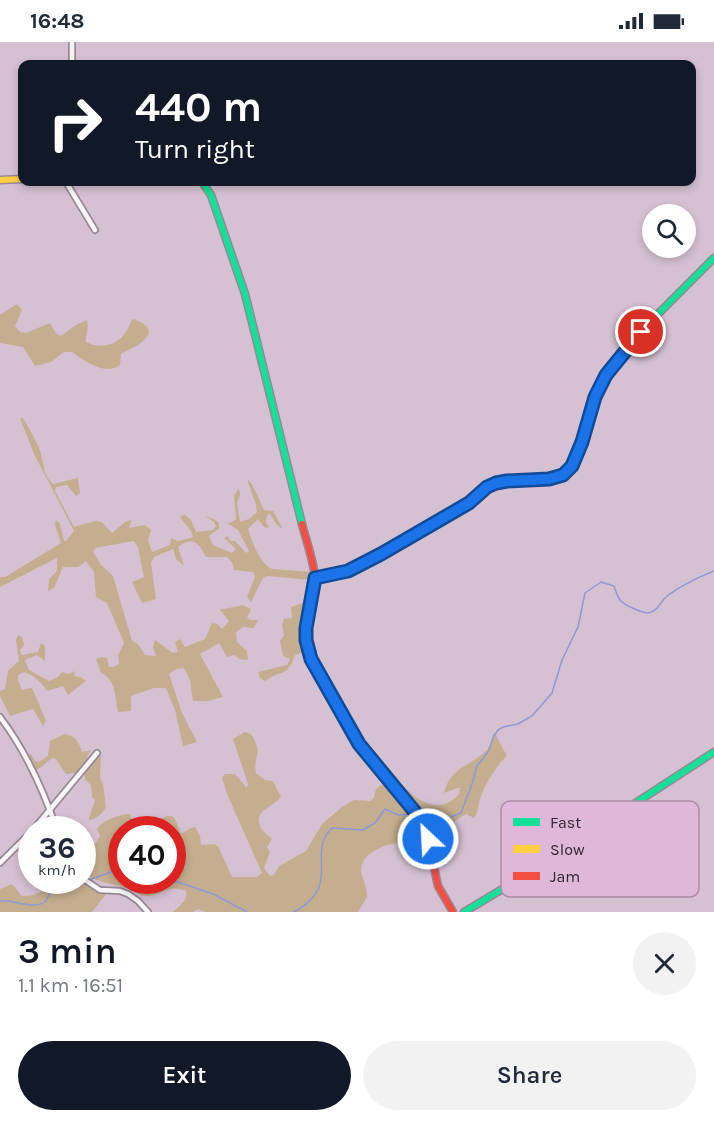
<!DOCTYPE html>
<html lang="en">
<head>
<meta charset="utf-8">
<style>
	:root { --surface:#fff; --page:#f2f2f3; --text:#1f2937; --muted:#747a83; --accent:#111827 }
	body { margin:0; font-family:Karla,sans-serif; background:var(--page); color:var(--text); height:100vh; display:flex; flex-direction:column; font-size:22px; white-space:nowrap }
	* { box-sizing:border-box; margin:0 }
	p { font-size:20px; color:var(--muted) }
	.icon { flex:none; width:33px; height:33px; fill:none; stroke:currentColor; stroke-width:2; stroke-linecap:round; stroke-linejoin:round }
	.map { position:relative; height:870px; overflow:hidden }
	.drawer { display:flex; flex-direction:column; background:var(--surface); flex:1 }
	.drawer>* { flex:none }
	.guide { position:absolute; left:18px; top:18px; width:678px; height:126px; border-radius:12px; box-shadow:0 3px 9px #0003; background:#111827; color:#fff; overflow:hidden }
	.controls { position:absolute; left:642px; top:162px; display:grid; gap:12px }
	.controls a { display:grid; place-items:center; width:54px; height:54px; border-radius:50%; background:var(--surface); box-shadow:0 3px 9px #0003; font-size:30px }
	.speed { position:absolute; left:18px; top:774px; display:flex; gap:12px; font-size:30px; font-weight:700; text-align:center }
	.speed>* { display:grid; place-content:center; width:78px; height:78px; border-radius:50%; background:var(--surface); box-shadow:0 3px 9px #0003; line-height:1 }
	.speed small { font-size:15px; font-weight:400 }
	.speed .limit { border:9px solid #d22; background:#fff; color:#111 }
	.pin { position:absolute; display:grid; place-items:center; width:51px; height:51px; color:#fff; margin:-26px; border:3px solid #fff; border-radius:50%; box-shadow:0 2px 6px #0007 }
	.me { position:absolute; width:66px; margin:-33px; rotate:335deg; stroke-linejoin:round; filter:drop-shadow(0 0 4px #0008) }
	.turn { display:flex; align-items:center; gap:21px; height:126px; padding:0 18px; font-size:27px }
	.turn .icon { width:78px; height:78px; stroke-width:2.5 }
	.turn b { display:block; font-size:42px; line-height:51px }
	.round { display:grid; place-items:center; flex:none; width:63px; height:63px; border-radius:32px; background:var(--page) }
	.summary { display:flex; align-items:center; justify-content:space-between; height:102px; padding:0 18px }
	h1 { font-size:36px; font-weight:600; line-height:45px; color:var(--accent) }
	.action { display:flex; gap:12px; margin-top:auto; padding:12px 18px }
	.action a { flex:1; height:69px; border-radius:36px; background:var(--accent); color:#fff; font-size:24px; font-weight:600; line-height:69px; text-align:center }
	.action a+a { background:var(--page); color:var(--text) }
	.status { display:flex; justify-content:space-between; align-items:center; height:42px; padding:0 30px; background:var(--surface); direction:ltr }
	.status svg { height:16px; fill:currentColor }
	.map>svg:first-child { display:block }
</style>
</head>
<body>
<div class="status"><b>16:48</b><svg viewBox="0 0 49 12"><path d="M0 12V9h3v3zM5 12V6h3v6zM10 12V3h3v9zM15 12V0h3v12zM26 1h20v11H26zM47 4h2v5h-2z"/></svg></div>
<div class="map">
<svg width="714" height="870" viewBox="0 0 714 870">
	<rect width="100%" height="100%" fill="#d6c1d3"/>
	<!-- green -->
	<g fill="#c5ae8f" fill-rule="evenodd">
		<path d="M17 262 22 268 15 284 20 290 26 291 50 281C59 298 59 296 73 285 77 282 82 280 87 278 89 286 86 292 86 300 97 306 113 305 122 295 126 291 129 284 132 278L134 277C168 290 135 305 121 312L120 323C105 334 84 319 72 310H64L51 320 35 324 23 305 0 301V273Z"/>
		<path d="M20 376H23C29 385 34 396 39 406 44 418 42 432 53 442L78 436 80 451 76 454 67 443 56 445 55 449 74 485 95 479 102 480 112 491 125 480 132 478 129 486 145 483 151 488 148 498 152 510 170 503 171 496 178 499 193 495C191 485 183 482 180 474L185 473 191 478 196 490 213 488 216 484 214 480 205 474 214 477 219 481V486L209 494 213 503 232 511 236 507 224 496 227 494 231 499H235L246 511 249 509 238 488 227 481 232 480 236 477 234 454 239 446 240 453 237 461 240 480 249 477 257 470 256 463 247 437 252 442 264 468 273 469 283 487 277 483 270 472 267 473 266 480 269 486 264 485 258 477 248 487C252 500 259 520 272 527L312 530V538L267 534 263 536 251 560 247 555 255 535 253 530 234 528 232 520 227 515H206C199 501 193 494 178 505L184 524 176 517 173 507 154 515 151 521 156 557 142 561 132 540 144 535 138 505 134 499 95 506 93 510 101 523 113 534 132 599 138 602 145 613 156 614 153 605 155 598 173 611 178 610 175 600 180 597 185 605 205 597 212 581 217 582 222 587 229 579 220 568C228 565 235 566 242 563L251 567 247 576 251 578H258L254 586 243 585 236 590 237 600 247 609 248 618 239 617 234 613 227 615 219 601 200 612 223 655 208 659H193L190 638 184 626 176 627 169 632 182 671 197 700 183 704 175 668 166 646H154L131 654V669L118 670C115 656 116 637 101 631L96 617 101 615 107 616 109 625H113L119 622 118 613 124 601 107 561 96 555 94 530 86 519 78 525H63L54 546 48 549 49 537 57 529V516L0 545V535H5L61 501 55 483 56 478 60 482 64 499H66L74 489 34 412Z"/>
		<path d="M305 556H311L307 609 295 613C287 636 282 627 265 639L260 636 258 630 287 623 290 617 283 614 280 599 284 593 282 583 284 577 292 576 291 565 303 561Z"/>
		<path d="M18 593 22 595 24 603 20 609 22 613 38 610 41 601 45 604V619L37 613 25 618 29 628 49 639 58 635 62 630 68 632 75 629 74 634 81 635 86 639 68 653 63 644 47 649C42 641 34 633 24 630L18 633V638L22 648 31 646 33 648 46 679 43 684 33 667 10 674 0 654V649L5 647 8 629 19 619 16 598Z"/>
		<path d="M245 690 251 692C264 713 253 712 256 731L265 738 273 739 281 755C273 765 252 769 261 786 263 790 268 793 272 797L267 805 270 810 264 826 270 834 274 833 279 824 306 809 322 782 342 765 354 758 370 759 374 756C375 745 379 743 389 741 405 758 432 787 427 812L422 813C416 808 409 802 401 801 389 801 365 809 362 823 359 834 368 844 367 855L358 870H206L198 867 193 870H173C180 863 188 859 186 849 168 842 165 851 149 854 140 855 135 849 127 846 111 841 97 841 83 831L82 807 95 802 100 794 97 787C103 778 120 772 130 772L134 785 140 787 167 774H172L175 777 181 792 191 786 195 785 200 794 201 803 215 802 219 806 232 835H257L262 831 227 752 222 736 225 732H235L247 746 248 742 233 697ZM122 788H172V838H122Z"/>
		<path d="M494 690 507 714C498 721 485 743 481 754 478 762 479 769 474 776L466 772C448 783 442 787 432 805L416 767 389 736 393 735C411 751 435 779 459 752L460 746H458L444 751C451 724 470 725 487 708 491 703 492 695 494 690Z"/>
		<path d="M65 692C75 693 79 700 82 710L91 708 86 716 99 711 101 714 100 736 103 742 106 765C102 772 97 777 89 778V776L95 758 92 755 91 743 85 738 84 728 76 731 66 732 56 717 52 716 40 726 35 728 28 713 31 712 35 719 39 720 48 714 50 699Z"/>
		<path d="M82 838 110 847 92 870H0V847L12 842 22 854C36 854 43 850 51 839Z"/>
	</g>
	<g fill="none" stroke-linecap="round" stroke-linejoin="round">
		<!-- stream -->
		<g stroke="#8f98d7" stroke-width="1.5">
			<path d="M419 772 431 770 448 776 461 771 472 742 477 724 488 710 493 696 498 688 503 685 518 682 532 674 552 651 562 618 578 585 585 551 601 540 614 544C616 549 617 556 622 560 627 564 642 571 648 571 658 569 659 562 665 556 679 544 697 536 714 529"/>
			<polyline points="89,838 122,826"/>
			<path d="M133 838 135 844C146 849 154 845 162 838"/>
			<polyline points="172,838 213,852 247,870"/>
			<path d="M0 859C15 857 33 869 46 859 53 842 54 848 70 846 75 846 81 842 85 840"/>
			<path d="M294 870C344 842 305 813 332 786L363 788 375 781 385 767 398 773 415 772"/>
		</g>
		<!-- street casing -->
		<g stroke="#988896" stroke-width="8">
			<g id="street">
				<polyline points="72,0 72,22"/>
				<polyline points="66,140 95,188"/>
				<path d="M0 675C26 709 43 747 57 788"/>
				<polyline points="33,788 97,711"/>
				<polyline points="0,821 32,789"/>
				<polyline points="82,836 100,848 120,849 128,852 138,859 148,870"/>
			</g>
		</g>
		<!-- fast casing -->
		<g stroke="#988896" stroke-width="9">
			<g id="fast">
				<polyline points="202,140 211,153 245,252 302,482"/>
				<polyline points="315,536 348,529 381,512 469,461 487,445 496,441 549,437 563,433 572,424 582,401 595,355 616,318 653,277 714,216"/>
				<polyline points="464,870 509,843 579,809 597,794 614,775 714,710"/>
			</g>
		</g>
		<!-- slow casing -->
		<g stroke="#988896" stroke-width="9">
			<polyline id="slow" points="0,138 22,137"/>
		</g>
		<!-- jam casing -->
		<g stroke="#988896" stroke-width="9">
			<path id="jam" d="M302 482C306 498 315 523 315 538 313 567 301 587 311 617L359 702 420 777 428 797 438 844 453 870"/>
		</g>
		<!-- street -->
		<use href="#street" stroke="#f9f6f8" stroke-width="4.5"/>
		<!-- fast -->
		<use href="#fast" stroke="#16e098" stroke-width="6"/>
		<!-- slow -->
		<use href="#slow" stroke="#ffcf43" stroke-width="6"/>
		<!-- jam -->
		<use href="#jam" stroke="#f24e42" stroke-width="6"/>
	</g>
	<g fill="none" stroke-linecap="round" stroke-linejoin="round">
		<!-- route casing -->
		<g stroke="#114b97" stroke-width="15">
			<polyline id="route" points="428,797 425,787 415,770 359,702 311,617 306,598 306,586 315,536 348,529 381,512 469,461 487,445 496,441 507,439 549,437 563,433 572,424 582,400 595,355 606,333 641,290"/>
		</g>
		<!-- route -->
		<use href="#route" stroke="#1a73e8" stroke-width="10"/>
	</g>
	<!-- legend -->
	<rect x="501" y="759" width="198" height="96" rx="9" fill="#dfb8d9" stroke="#ac8ca7" stroke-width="1.5"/>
	<rect x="513" y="776" width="27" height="8" fill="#16e098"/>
	<rect x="513" y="803" width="27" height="8" fill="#ffcf43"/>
	<rect x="513" y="830" width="27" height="8" fill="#f24e42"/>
	<g font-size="16" fill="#342532">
		<text x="550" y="786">Fast</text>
		<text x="550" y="813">Slow</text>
		<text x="550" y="840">Jam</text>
	</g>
</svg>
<div class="controls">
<a><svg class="icon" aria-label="search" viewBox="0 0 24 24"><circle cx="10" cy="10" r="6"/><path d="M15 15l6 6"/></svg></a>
</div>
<div class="speed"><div>36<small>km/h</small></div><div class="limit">40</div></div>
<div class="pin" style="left:641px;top:290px;background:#d93025"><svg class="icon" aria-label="arrive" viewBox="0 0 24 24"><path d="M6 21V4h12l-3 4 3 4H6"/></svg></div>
<svg class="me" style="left:428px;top:797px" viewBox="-20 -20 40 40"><circle r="17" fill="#1a73e8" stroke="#fff" stroke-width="3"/><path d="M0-11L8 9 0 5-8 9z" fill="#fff"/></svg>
<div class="guide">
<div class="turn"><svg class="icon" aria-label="right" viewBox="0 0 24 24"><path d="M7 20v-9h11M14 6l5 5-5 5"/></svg><div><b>440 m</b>Turn right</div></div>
</div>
</div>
<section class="drawer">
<div class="summary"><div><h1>3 min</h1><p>1.1 km · 16:51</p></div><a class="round"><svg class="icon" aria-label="close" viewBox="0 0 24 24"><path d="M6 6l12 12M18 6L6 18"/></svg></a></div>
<div class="action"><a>Exit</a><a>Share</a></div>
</section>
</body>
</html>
